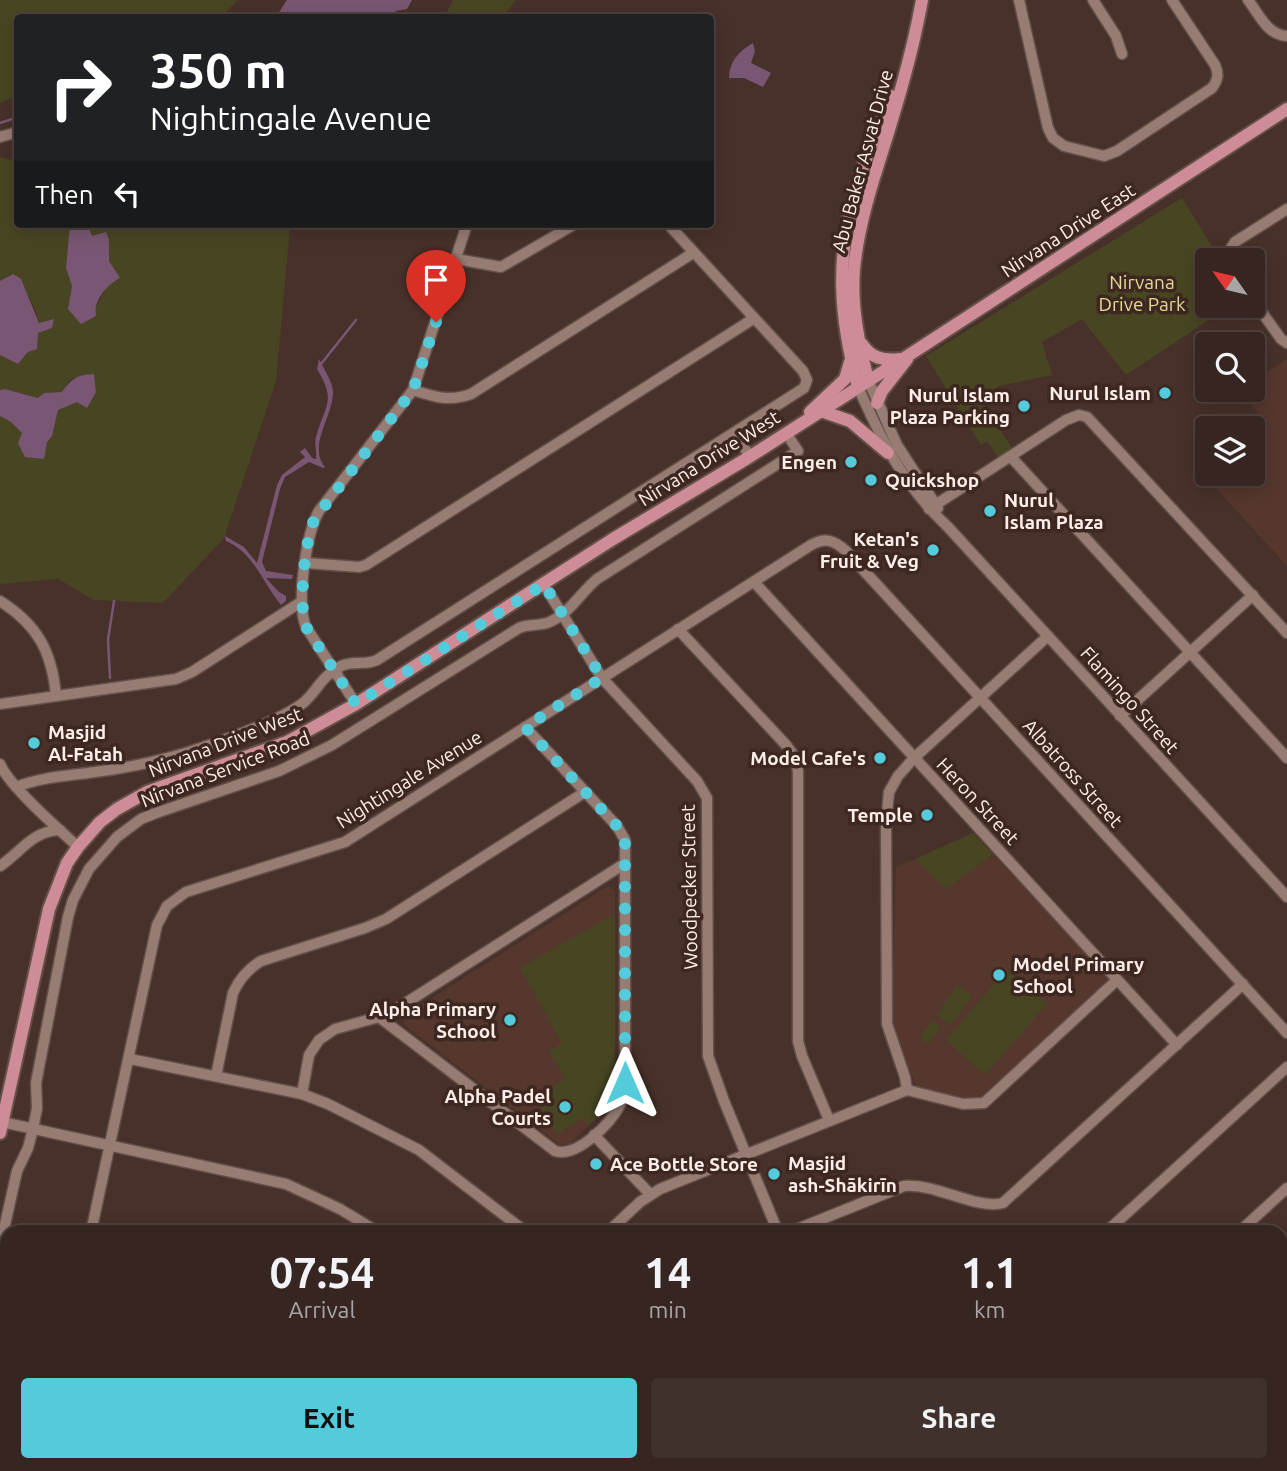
<!DOCTYPE html>
<html lang="en">
<head>
<meta charset="utf-8">
<style>
	:root { --surface:#362520; --page:#41312d; --text:#f1f3f6; --muted:#aaa5a5; --line:#50423e; --accent:#53cbda }
	body { margin:0; font-family:Ubuntu,sans-serif; background:var(--page); color:var(--text); height:100vh; display:flex; flex-direction:column; font-size:26px; white-space:nowrap }
	* { box-sizing:border-box; margin:0 }
	p { font-size:23px; color:var(--muted) }
	.icon { flex:none; width:38px; height:38px; fill:none; stroke:currentColor; stroke-width:2; stroke-linecap:round; stroke-linejoin:round }
	.map { position:relative; flex:1; overflow:hidden }
	.panel { position:absolute; left:0px; top:1225px; width:1288px; height:247px; display:flex; flex-direction:column; background:var(--surface); border-radius:21px 21px 0 0; box-shadow:0 4px 18px #0003,0 0 0 2px var(--line) }
	.panel>* { flex:none }
	.guide { position:absolute; left:14px; top:14px; width:700px; height:214px; border-radius:7px; box-shadow:0 4px 18px #0003,0 0 0 2px var(--line); background:#202124; color:#fff; overflow:hidden }
	.needle { width:46px; rotate:304deg }
	.buttons { position:absolute; left:1195px; top:248px; display:grid; gap:14px }
	.buttons a { display:grid; place-items:center; width:70px; height:70px; border-radius:7px; background:var(--surface); box-shadow:0 4px 18px #0003,0 0 0 2px var(--line); font-size:35px }
	.pin { position:absolute; display:grid; place-items:center; width:60px; height:60px; color:#fff; margin:-72px -30px; border-radius:50% 50% 50% 0; rotate:-45deg; box-shadow:0 0 7px #0007 }
	.pin .icon { rotate:45deg }
	.me { position:absolute; width:77px; margin:-38px; rotate:0deg; stroke-linejoin:round; filter:drop-shadow(0 0 5px #0008) }
	.turn { display:flex; align-items:center; gap:24px; height:147px; padding:0 21px; font-size:32px }
	.turn .icon { width:91px; height:91px; stroke-width:2.5 }
	.turn b { display:block; font-size:49px; line-height:60px }
	.then { display:flex; align-items:center; height:66px; padding:0 21px; background:#0003; gap:14px; font-size:26px }
	.eta { display:flex; justify-content:space-evenly; align-items:center; height:119px; text-align:center }
	.eta b { font-size:42px; font-weight:600; line-height:49px }
	.button { display:flex; gap:14px; margin-top:auto; padding:14px 21px }
	.button a { flex:1; height:80px; border-radius:7px; background:var(--accent); color:#111; font-size:28px; font-weight:600; line-height:80px; text-align:center }
	.button a+a { background:var(--page); color:var(--text) }
	.map>svg:first-child { display:block }
</style>
</head>
<body>
<div class="map">
<svg width="1287" height="1471" viewBox="0 0 1287 1471">
	<rect width="100%" height="100%" fill="#48312a"/>
	<!-- built -->
	<g fill="#55372e">
		<polygon points="1287,359 1287,566 1204,475 1207,471 1208,474 1253,474 1253,430 1264,419 1238,391 1253,390 1253,381"/>
		<polygon points="993,854 1111,981 981,1102 917,1088 891,1023 896,867 915,859 946,888"/>
		<polygon points="608,886 615,891 615,1093 610,1104 570,1144 559,1144 403,1024 405,1015"/>
		<polygon points="1281,1456 1287,1456 1287,1471 1123,1471 1128,1465 1281,1465"/>
		<polygon points="243,1465 427,1465 421,1471 250,1471"/>
	</g>
	<!-- green -->
	<g fill="#484622">
		<polygon points="0,0 238,0 224,14 209,17 18,18 17,96 0,103"/>
		<polygon points="453,0 516,0 503,17 444,17"/>
		<path d="M0 157 17 161 18 224H70L66 268 72 286 68 309H95L108 284 120 278 109 261V240L92 237 88 225 74 224H275L290 228 276 381 224 538 163 603 94 600 58 579 0 584V416L11 422 22 433 47 442 52 436 58 410 96 392 94 374 71 379 62 392 44 393 39 398 5 389 0 390V355L18 364 28 352 38 333 52 328 53 319 39 323C34 304 26 289 12 274L0 281Z"/>
		<polygon points="1182,198 1221,261 1208,261 1208,306 1230,306 1126,375 1082,319 1042,342 1052,375 999,386 980,399 1012,448 999,459 987,441 981,445 926,356"/>
		<polygon points="973,833 993,854 946,889 915,859"/>
		<polygon points="615,914 615,1093 610,1104 589,1125 583,1118 557,1134 535,1099 566,1078 549,1051 562,1043 520,968"/>
		<polygon points="1007,969 1047,1004 985,1075 946,1040"/>
		<polygon points="957,985 972,996 951,1025 937,1015"/>
		<polygon points="933,1020 941,1027 928,1044 920,1037"/>
		<polygon points="659,1465 1012,1465 1011,1471 656,1471"/>
	</g>
	<!-- water -->
	<g fill="#795774">
		<polygon points="287,0 412,0 407,9 396,11 391,17 276,17"/>
		<path d="M753 43 755 51 751 63 771 73 763 87 744 78H729C729 62 739 51 753 43Z"/>
		<path d="M70 224 88 225 92 236 106 232 109 240V261L120 278C108 284 93 300 96 316L81 324 68 309 72 286 66 268Z"/>
		<polygon points="13,274 21,279 39,323 54,319 52,328 38,333 37,349 28,352 18,364 0,355 0,281"/>
		<path d="M319 359C324 369 332 381 333 391 334 415 307 446 325 467L323 468 309 462 285 477 280 489 262 562 266 571 293 575 292 579 266 578 279 592 286 596V601L281 605C262 582 254 553 226 541L225 536 244 547 257 563 277 485 282 475 305 457 300 452 305 448 312 458 316 459C317 451 314 444 316 437 325 404 337 402 317 369Z"/>
		<path d="M94 374 96 392 87 408 77 402 58 410 52 436 47 442 44 459 25 457 18 443 22 433 11 422 0 416V390L5 389 38 398 44 393 62 392C72 378 77 375 94 374Z"/>
	</g>
	<g fill="none" stroke-linecap="round" stroke-linejoin="round">
		<!-- stream -->
		<g stroke="#795774" stroke-width="2.5">
			<polyline points="0,123 18,117"/>
			<polyline points="321,364 356,320"/>
			<polyline points="110,678 108,640 114,601"/>
		</g>
		<!-- minor casing -->
		<g stroke="#64504a" stroke-width="13">
			<g id="minor">
				<path d="M1019 0 1048 128 1053 138 1064 146 1104 156 1117 151 1212 88C1218 80 1219 74 1215 65L1172 0"/>
				<polyline points="1093,0 1116,36 1122,54"/>
				<path d="M1248 0C1259 14 1267 35 1287 36"/>
				<polyline points="0,137 18,132"/>
				<polyline points="456,259 501,267 575,224"/>
				<polyline points="1230,261 1229,251 1235,242 1287,209"/>
				<polyline points="1253,300 1281,339 1287,343"/>
				<polyline points="868,380 897,445 938,508"/>
				<path d="M858 387C882 441 904 486 948 527L1287 897"/>
				<path d="M413 390C435 397 449 402 471 394L693 253"/>
				<polyline points="734,433 750,456"/>
				<polyline points="1011,457 1287,758"/>
				<polyline points="929,509 1066,420 1079,415 1087,417 1287,633"/>
				<polyline points="306,563 359,567 366,565 753,319"/>
				<polyline points="754,582 1177,1045"/>
				<polyline points="544,585 602,678 697,781 707,798 708,1056 724,1101 778,1232"/>
				<path d="M0 601C38 625 52 652 56 696"/>
				<polyline points="678,629 787,746 796,759 798,772 798,1041 802,1056 829,1120"/>
				<polyline points="0,704 176,679 192,672 301,602"/>
				<path d="M356 704 306 627C296 603 306 534 319 511L413 390 467 224"/>
				<polyline points="1120,716 1253,595"/>
				<path d="M0 764C9 786 59 829 78 847"/>
				<path d="M16 787C41 777 68 776 95 772 127 768 159 761 189 752 219 742 280 721 303 703 318 691 319 678 341 666 353 660 365 666 377 660L804 388 807 380 803 371 668 224"/>
				<path d="M0 866C21 852 32 831 60 830"/>
				<path d="M379 1017 555 1151C577 1158 610 1124 620 1105 623 1098 624 1090 625 1083V840L617 826 525 727"/>
				<polyline points="130,1059 302,1094 328,1104 419,1150 526,1232"/>
				<path d="M216 1076 233 993C239 979 248 969 261 961L365 928 386 919 585 792"/>
				<polyline points="907,1090 905,1077 887,1024 886,824 889,792 898,776 914,758 1048,636"/>
				<polyline points="302,1094 309,1055 319,1040 335,1029 379,1017 401,1006 624,864"/>
				<polyline points="2,1122 286,1184 340,1209 378,1232"/>
				<polyline points="594,1135 650,1194"/>
				<path d="M91 1232 157 925 167 906 186 892 345 842 811 545C825 537 834 540 846 551L1287 1033"/>
				<polyline points="608,1232 640,1202 660,1189 907,1090 963,1104 984,1103 1117,980"/>
				<path d="M790 1232 904 1186C936 1183 976 1210 1003 1203L1243 984"/>
				<polyline points="1106,1232 1287,1067"/>
				<polyline points="1239,1232 1287,1188"/>
				<path d="M0 1247 17 1171 28 1148 33 1129 37 1108 36 1083 68 917 73 900 89 869 117 837 141 819 156 813 279 771 332 745 519 628C528 624 537 626 547 623 569 615 580 593 597 579L798 451 786 433"/>
				<polyline points="1281,1313 1287,1307"/>
				<polyline points="1281,1447 1287,1447"/>
				<polyline points="39,1471 40,1465"/>
				<polyline points="129,1471 131,1465"/>
				<polyline points="220,1471 221,1465"/>
				<polyline points="432,1471 437,1465"/>
				<polyline points="538,1471 542,1465"/>
				<polyline points="643,1471 647,1465"/>
				<polyline points="1021,1471 1022,1465"/>
				<polyline points="1112,1471 1113,1465"/>
			</g>
		</g>
		<!-- major casing -->
		<g stroke="#64504a" stroke-width="16">
			<g id="major">
				<path d="M862 344C871 358 883 361 900 359"/>
				<path d="M868 380C859 344 851 307 854 270 857 234 867 199 878 165 895 111 912 56 922 0"/>
				<path d="M858 387C840 319 835 261 855 192 864 159 879 128 891 96"/>
				<polyline points="877,403 882,391 907,359"/>
				<polyline points="821,411 850,421 888,453"/>
				<polyline points="810,412 845,379 850,362"/>
				<polyline points="0,1133 49,909 67,863 78,847 100,822 117,809 147,792 287,742 356,704 613,539 746,459 909,355 1287,109"/>
			</g>
		</g>
		<!-- minor -->
		<use href="#minor" stroke="#977c74" stroke-width="10"/>
		<!-- major -->
		<use href="#major" stroke="#ce8c96" stroke-width="12"/>
	</g>
	<g fill="none" stroke-linecap="round" stroke-linejoin="round">
		<!-- route -->
		<path stroke="#53cbda" stroke-width="12" stroke-dasharray="0 21.6" d="M436 322 413 390 314 520C305 541 298 606 306 627L356 704 544 584 602 678 525 727 617 826 625 840V1083"/>
	</g>
	<!-- markers -->
	<g fill="#53cbda" stroke="#3d2720" stroke-width="2.5">
		<circle cx="1165" cy="393" r="7"/>
		<circle cx="1024" cy="406" r="7"/>
		<circle cx="851" cy="462" r="7"/>
		<circle cx="871" cy="480" r="7"/>
		<circle cx="990" cy="511" r="7"/>
		<circle cx="933" cy="550" r="7"/>
		<circle cx="34" cy="743" r="7"/>
		<circle cx="880" cy="758" r="7"/>
		<circle cx="927" cy="815" r="7"/>
		<circle cx="999" cy="975" r="7"/>
		<circle cx="510" cy="1020" r="7"/>
		<circle cx="565" cy="1107" r="7"/>
		<circle cx="596" cy="1164" r="7"/>
		<circle cx="774" cy="1174" r="7"/>
	</g>
	<g text-anchor="middle" dominant-baseline="central" stroke-width="7" stroke-linejoin="round" paint-order="stroke">
		<!-- street labels -->
		<g font-size="19" fill="#feeee9" stroke="#3d2720">
			<text transform="translate(862 161) rotate(-75)">Abu Baker Asvat Drive</text>
			<text transform="translate(1068 230) rotate(-33)">Nirvana Drive East</text>
			<text transform="translate(709 458) rotate(-32)">Nirvana Drive West</text>
			<text transform="translate(1130 700) rotate(48)">Flamingo Street</text>
			<text transform="translate(225 742) rotate(-21)">Nirvana Drive West</text>
			<text transform="translate(225 769) rotate(-21)">Nirvana Service Road</text>
			<text transform="translate(1073 773) rotate(48)">Albatross Street</text>
			<text transform="translate(409 779) rotate(-32)">Nightingale Avenue</text>
			<text transform="translate(978 801) rotate(47)">Heron Street</text>
			<text transform="translate(689 887) rotate(-91)">Woodpecker Street</text>
		</g>
		<!-- park labels -->
		<g font-size="19" fill="#e0dc95" stroke="#3d2720">
			<text x="1142" y="282">Nirvana<tspan x="1142" dy="22">Drive Park</tspan></text>
		</g>
		<!-- poi labels -->
		<g font-size="19" font-weight="bold" fill="#feeee9" stroke="#3d2720" text-anchor="end">
			<text x="1151" y="393">Nurul Islam</text>
			<text x="1010" y="395">Nurul Islam<tspan x="1010" dy="22">Plaza Parking</tspan></text>
			<text x="837" y="462">Engen</text>
			<text x="885" y="480" text-anchor="start">Quickshop</text>
			<text x="1004" y="500" text-anchor="start">Nurul<tspan x="1004" dy="22">Islam Plaza</tspan></text>
			<text x="919" y="539">Ketan's<tspan x="919" dy="22">Fruit &amp; Veg</tspan></text>
			<text x="48" y="732" text-anchor="start">Masjid<tspan x="48" dy="22">Al-Fatah</tspan></text>
			<text x="866" y="758">Model Cafe's</text>
			<text x="913" y="815">Temple</text>
			<text x="1013" y="964" text-anchor="start">Model Primary<tspan x="1013" dy="22">School</tspan></text>
			<text x="496" y="1009">Alpha Primary<tspan x="496" dy="22">School</tspan></text>
			<text x="551" y="1096">Alpha Padel<tspan x="551" dy="22">Courts</tspan></text>
			<text x="788" y="1163" text-anchor="start">Masjid<tspan x="788" dy="22">ash-Shākirīn</tspan></text>
			<text x="610" y="1164" text-anchor="start">Ace Bottle Store</text>
		</g>
	</g>
</svg>
<div class="buttons">
<a><svg class="needle" viewBox="-14 -14 28 28"><path d="M0-13l5 13h-10z" fill="#e53935"/><path d="M0 13l5-13h-10z" fill="#aaa5a5"/></svg></a>
<a><svg class="icon" aria-label="search" viewBox="0 0 24 24"><circle cx="10" cy="10" r="6"/><path d="M15 15l6 6"/></svg></a>
<a><svg class="icon" aria-label="layers" viewBox="0 0 24 24"><path d="M12 4l9 5-9 5-9-5zM3 14l9 5 9-5"/></svg></a>
</div>
<div class="pin" style="left:436px;top:322px;background:#d93025"><svg class="icon" aria-label="arrive" viewBox="0 0 24 24"><path d="M6 21V4h12l-3 4 3 4H6"/></svg></div>
<svg class="me" style="left:625px;top:1083px" viewBox="-20 -20 40 40"><path d="M0-17L14 15 0 8-14 15z" fill="#53cbda" stroke="#fff" stroke-width="4"/></svg>
<div class="guide">
<div class="turn"><svg class="icon" aria-label="right" viewBox="0 0 24 24"><path d="M7 20v-9h11M14 6l5 5-5 5"/></svg><div><b>350 m</b>Nightingale Avenue</div></div>
<div class="then">Then<svg class="icon" aria-label="left" viewBox="0 0 24 24"><path d="M17 20v-9H6M10 6l-5 5 5 5"/></svg></div>
</div>
<section class="panel">
<div class="eta">
<div><b>07:54</b><p>Arrival</p></div>
<div><b>14</b><p>min</p></div>
<div><b>1.1</b><p>km</p></div>
</div>
<div class="button"><a>Exit</a><a>Share</a></div>
</section>
</div>
</body>
</html>
